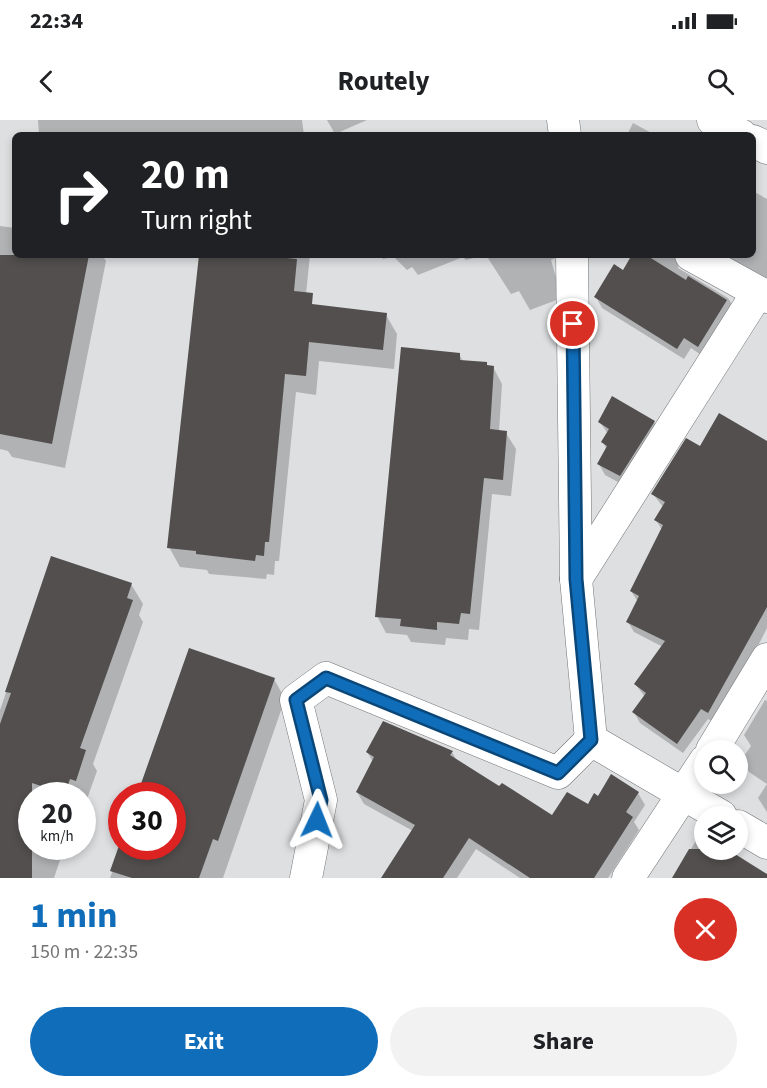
<!DOCTYPE html>
<html lang="en">
<head>
<meta charset="utf-8">
<style>
	:root { --surface:#fff; --page:#f2f2f2; --text:#202124; --muted:#757577; --accent:#0f6db9 }
	body { margin:0; font-family:"Source Sans 3",sans-serif; background:var(--page); color:var(--text); height:100vh; display:flex; flex-direction:column; font-size:22px; white-space:nowrap }
	* { box-sizing:border-box; margin:0 }
	p { font-size:20px; color:var(--muted) }
	.icon { flex:none; width:33px; height:33px; fill:none; stroke:currentColor; stroke-width:2; stroke-linecap:round; stroke-linejoin:round }
	.map { position:relative; height:758px; overflow:hidden }
	.drawer { display:flex; flex-direction:column; background:var(--surface); flex:1 }
	.drawer>* { flex:none }
	.banner { position:absolute; left:12px; top:12px; width:744px; height:126px; border-radius:9px; box-shadow:0 3px 9px #0003; background:#202124; color:#fff; overflow:hidden }
	.fabs { position:absolute; left:694px; top:620px; display:grid; gap:12px }
	.fabs a { display:grid; place-items:center; width:54px; height:54px; border-radius:50%; background:var(--surface); box-shadow:0 3px 9px #0003; font-size:30px }
	.speed { position:absolute; left:18px; top:662px; display:flex; gap:12px; font-size:30px; font-weight:700; text-align:center }
	.speed>* { display:grid; place-content:center; width:78px; height:78px; border-radius:50%; background:var(--surface); box-shadow:0 3px 9px #0003; line-height:1 }
	.speed small { font-size:15px; font-weight:400 }
	.speed .limit { border:9px solid #d22; background:#fff; color:#111 }
	.pin { position:absolute; display:grid; place-items:center; width:51px; height:51px; color:#fff; margin:-26px; border:3px solid #fff; border-radius:50%; box-shadow:0 2px 6px #0007 }
	.me { position:absolute; width:66px; margin:-33px; rotate:2deg; stroke-linejoin:round; filter:drop-shadow(0 0 4px #0008) }
	.turn { display:flex; align-items:center; gap:21px; height:126px; padding:0 30px; font-size:27px }
	.turn .icon { width:78px; height:78px; stroke-width:2.5 }
	.turn b { display:block; font-size:42px; line-height:51px }
	.round { display:grid; place-items:center; flex:none; width:63px; height:63px; border-radius:32px; background:var(--page) }
	.summary { display:flex; align-items:center; justify-content:space-between; height:102px; padding:0 30px }
	h1 { font-size:36px; font-weight:700; line-height:45px; color:var(--accent) }
	.button { display:flex; gap:12px; margin-top:auto; padding:12px 30px }
	.button a { flex:1; height:69px; border-radius:36px; background:var(--accent); color:#fff; font-size:24px; font-weight:700; line-height:69px; text-align:center }
	.button a+a { background:var(--page); color:var(--text) }
	.status { display:flex; justify-content:space-between; align-items:center; height:42px; padding:0 30px; background:var(--surface); direction:ltr }
	.status svg { height:16px; fill:currentColor }
	header { display:flex; justify-content:space-between; align-items:center; height:78px; padding:0 30px; background:var(--surface); font-size:27px; font-weight:700 }
	.map>svg:first-child { display:block }
</style>
</head>
<body>
<div class="status"><b>22:34</b><svg viewBox="0 0 49 12"><path d="M0 12V9h3v3zM5 12V6h3v6zM10 12V3h3v9zM15 12V0h3v12zM26 1h20v11H26zM47 4h2v5h-2z"/></svg></div>
<header><svg class="icon" aria-label="back" viewBox="0 0 24 24"><path d="M15 5l-7 7 7 7"/></svg>Routely<svg class="icon" aria-label="search" viewBox="0 0 24 24"><circle cx="10" cy="10" r="6"/><path d="M15 15l6 6"/></svg></header>
<div class="map">
<svg width="767" height="758" viewBox="0 0 767 758">
	<rect width="100%" height="100%" fill="#dddfe1"/>
	<!-- shadow -->
	<g fill="#0003">
		<polygon points="38,0 302,0 304,15 39,15"/>
		<polygon points="327,0 367,0 335,14"/>
		<polygon points="633,3 655,15 627,15"/>
		<polygon points="753,71 767,79 767,163 717,135 753,135"/>
		<polygon points="0,106 15,108 15,135 102,135 106,141 65,348 12,337 8,331 0,329"/>
		<polygon points="200,135 310,135 305,184 386,195 397,214 394,249 319,241 316,275 296,272 279,441 275,441 274,455 267,454 266,459 209,454 207,450 180,447 169,427"/>
		<polygon points="381,135 485,135 466,140 463,137 418,155 412,147 407,150 394,137 383,139"/>
		<polygon points="486,135 554,135 555,138 551,140 562,178 530,190 519,171 511,174"/>
		<polygon points="631,135 683,135 678,148 728,178 735,189 704,237 691,228 684,239 602,188 596,177 623,151"/>
		<polygon points="459,234 463,241 493,247 502,264 499,312 506,313 516,329 511,376 492,374 479,510 469,509 468,520 446,518 445,525 411,522 407,515 386,513 377,496"/>
		<polygon points="600,302 654,302 661,313 627,367 605,355 599,344 607,330 603,322 608,314"/>
		<polygon points="767,321 767,508 718,605 708,599 683,633 640,603 634,592 645,577 636,565 663,527 634,512 628,502 638,482 631,471 662,410 656,400 663,387 653,374 700,328"/>
		<polygon points="52,438 131,464 143,484 139,495 143,502 93,644 97,651 82,693 82,675 32,675 32,726 71,726 67,739 61,737 54,758 0,758 0,590"/>
		<polygon points="274,559 285,579 223,758 110,758 122,725 172,726 172,675 139,675"/>
		<polygon points="765,580 767,581 767,664 749,652 742,639 751,626 744,615"/>
		<polygon points="367,632 452,632 457,641 552,697 588,686 598,678 638,673 645,685 634,702 639,710 608,758 520,758 476,729 457,758 383,758 413,711 364,684 357,672 373,642"/>
		<polygon points="767,664 767,692 758,678"/>
		<polygon points="700,714 705,717 705,729 724,729 752,747 759,758 684,758 679,749"/>
	</g>
	<!-- building -->
	<g fill="#524f4e">
		<polygon points="0,135 89,135 52,324 0,314"/>
		<polygon points="199,135 257,135 297,139 294,171 313,173 312,184 387,193 383,230 309,222 306,256 285,254 269,422 265,422 264,436 256,435 255,441 196,434 196,431 167,428"/>
		<polygon points="632,135 646,135 686,160 688,156 727,180 698,227 684,218 677,229 594,177 614,144 623,150"/>
		<polygon points="401,227 460,233 460,240 487,242 487,245 494,246 490,309 507,311 503,360 484,358 470,494 461,493 459,504 437,502 437,510 400,506 401,499 375,497"/>
		<polygon points="612,276 655,301 620,356 597,344 607,326 601,322 609,309 598,302"/>
		<polygon points="719,293 767,321 767,487 708,593 701,589 677,624 632,592 646,573 634,564 665,521 626,502 639,476 630,471 663,405 654,400 665,382 651,374 686,318 700,326"/>
		<polygon points="51,436 132,463 127,478 133,480 80,628 86,630 76,661 70,659 65,674 32,663 32,758 0,758 0,604 11,573 5,572"/>
		<polygon points="189,528 275,558 218,721 213,719 199,758 132,758 110,751 121,720 122,726 172,726 172,675 137,675"/>
		<polygon points="383,601 453,631 450,635 499,666 502,663 552,695 567,672 588,684 594,673 598,676 611,654 639,672 626,692 633,697 594,758 530,758 469,718 443,758 381,758 415,705 356,672 374,637 366,632"/>
		<polygon points="689,729 727,729 767,754 767,758 672,758"/>
	</g>
	<g fill="none" stroke-linecap="round" stroke-linejoin="round">
		<!-- minor casing -->
		<g stroke="#727476" stroke-width="33">
			<g id="minor">
				<polyline points="563,0 565,15"/>
				<polyline points="713,0 741,15"/>
				<polyline points="753,21 767,28"/>
				<polyline points="572,135 576,459 591,620"/>
				<polyline points="691,135 767,177"/>
				<polyline points="576,459 758,172"/>
				<polyline points="712,630 767,539"/>
				<polyline points="738,706 767,723"/>
				<polyline points="306,758 321,680 296,580 326,558 558,653 591,620 721,696"/>
				<polyline points="628,758 705,641"/>
			</g>
		</g>
		<!-- minor -->
		<use href="#minor" stroke="#fff" stroke-width="32"/>
	</g>
	<g fill="none" stroke-linecap="round" stroke-linejoin="round">
		<!-- route casing -->
		<g stroke="#0a4778" stroke-width="15">
			<polyline id="route" points="317,700 321,680 296,580 326,558 558,653 591,620 576,459 573,204"/>
		</g>
		<!-- route -->
		<use href="#route" stroke="#0f6db9" stroke-width="10"/>
	</g>
</svg>
<div class="fabs">
<a><svg class="icon" aria-label="search" viewBox="0 0 24 24"><circle cx="10" cy="10" r="6"/><path d="M15 15l6 6"/></svg></a>
<a><svg class="icon" aria-label="layers" viewBox="0 0 24 24"><path d="M12 4l9 5-9 5-9-5zM3 14l9 5 9-5"/></svg></a>
</div>
<div class="speed"><div>20<small>km/h</small></div><div class="limit">30</div></div>
<div class="pin" style="left:573px;top:204px;background:#d93025"><svg class="icon" aria-label="arrive" viewBox="0 0 24 24"><path d="M6 21V4h12l-3 4 3 4H6"/></svg></div>
<svg class="me" style="left:317px;top:700px" viewBox="-20 -20 40 40"><path d="M0-17L14 15 0 8-14 15z" fill="#0f6db9" stroke="#fff" stroke-width="4"/></svg>
<div class="banner">
<div class="turn"><svg class="icon" aria-label="right" viewBox="0 0 24 24"><path d="M7 20v-9h11M14 6l5 5-5 5"/></svg><div><b>20 m</b>Turn right</div></div>
</div>
</div>
<section class="drawer">
<div class="summary"><div><h1>1 min</h1><p>150 m · 22:35</p></div><a class="round" style="background:#d93025;color:#fff"><svg class="icon" aria-label="close" viewBox="0 0 24 24"><path d="M6 6l12 12M18 6L6 18"/></svg></a></div>
<div class="button"><a>Exit</a><a>Share</a></div>
</section>
</body>
</html>
